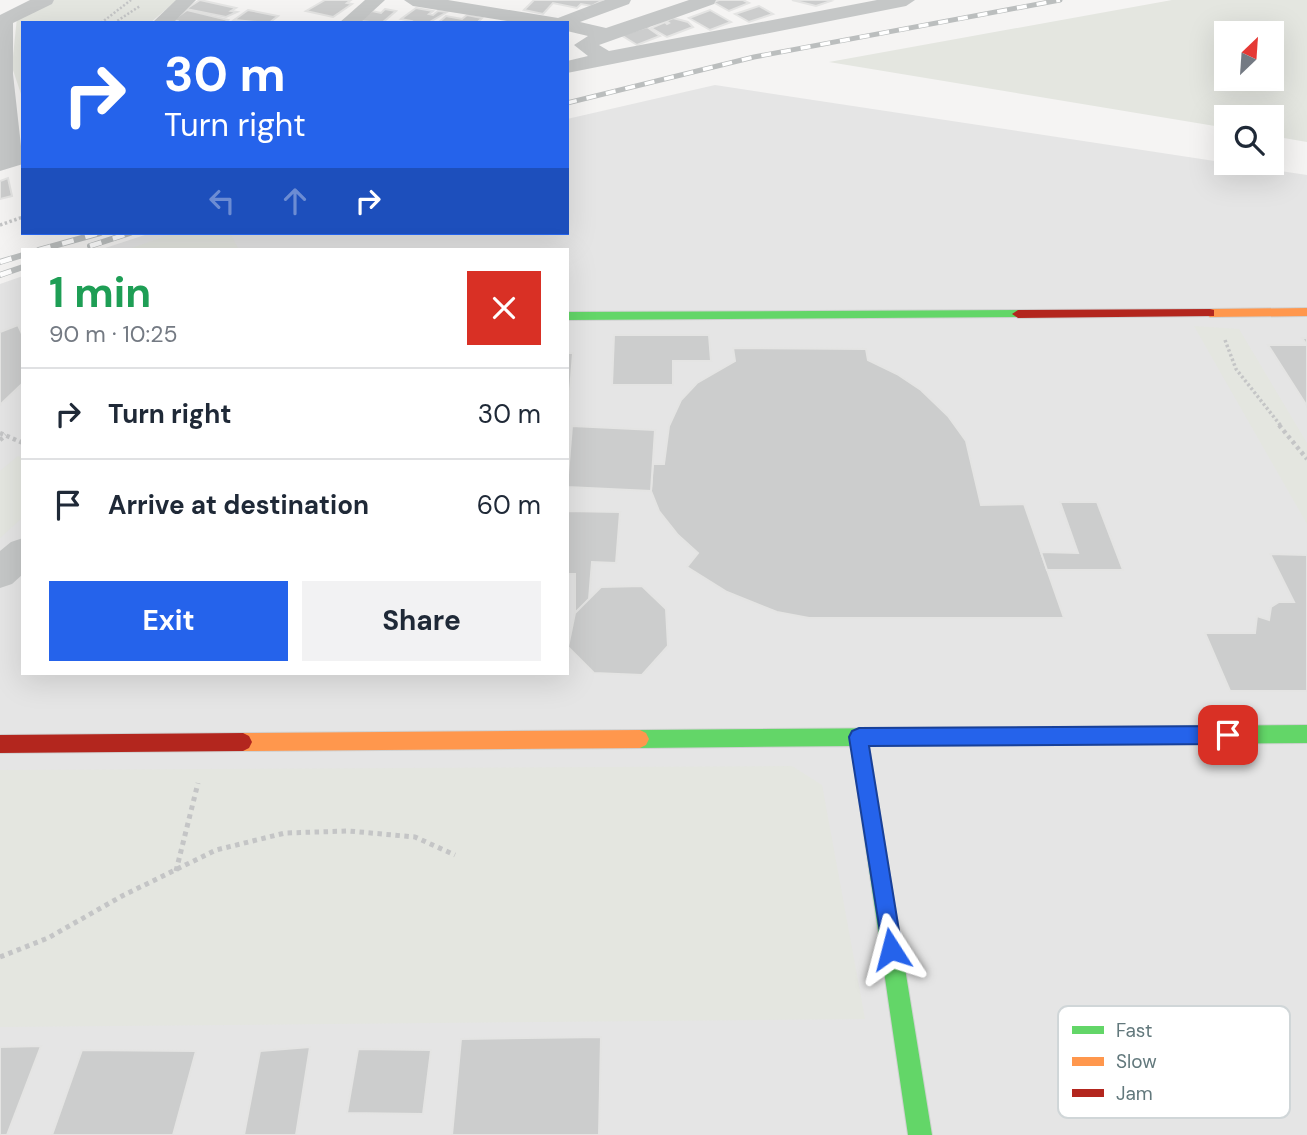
<!DOCTYPE html>
<html lang="en">
<head>
<meta charset="utf-8">
<style>
	:root { --surface:#fff; --page:#f2f2f3; --text:#1f2937; --muted:#747a83; --line:#e0e1e3; --accent:#2563eb }
	body { margin:0; font-family:"DM Sans",sans-serif; background:var(--page); color:var(--text); height:100vh; display:flex; flex-direction:column; font-size:26px; white-space:nowrap }
	* { box-sizing:border-box; margin:0 }
	p { font-size:23px; color:var(--muted) }
	.icon { flex:none; width:38px; height:38px; fill:none; stroke:currentColor; stroke-width:2; stroke-linecap:round; stroke-linejoin:round }
	.map { position:relative; flex:1; overflow:hidden }
	.details { position:absolute; left:21px; top:248px; width:548px; height:427px; display:flex; flex-direction:column; background:var(--surface); border-radius:0px; box-shadow:0 7px 28px #0002 }
	.details>* { flex:none }
	.top-card { position:absolute; left:21px; top:21px; width:548px; height:214px; border-radius:0px; box-shadow:0 7px 28px #0002; background:#2563eb; color:#fff; overflow:hidden }
	.needle { width:46px; rotate:25deg }
	.controls { position:absolute; left:1214px; top:21px; display:grid; gap:14px }
	.controls a { display:grid; place-items:center; width:70px; height:70px; border-radius:0px; background:var(--surface); box-shadow:0 7px 28px #0002; font-size:35px }
	.pin { position:absolute; display:grid; place-items:center; width:60px; height:60px; color:#fff; margin:-30px; border-radius:14px; box-shadow:0 4px 10px #0006 }
	.me { position:absolute; width:77px; margin:-38px; rotate:351deg; stroke-linejoin:round; filter:drop-shadow(0 0 5px #0008) }
	.turn { display:flex; align-items:center; gap:24px; height:147px; padding:0 28px; font-size:32px }
	.turn .icon { width:91px; height:91px; stroke-width:2.5 }
	.turn b { display:block; font-size:49px; line-height:60px }
	.lanes { display:flex; align-items:center; height:66px; padding:0 28px; background:#0003; justify-content:center; gap:35px; direction:ltr }
	.lanes .off { opacity:.35 }
	.round { display:grid; place-items:center; flex:none; width:74px; height:74px; border-radius:0px; background:var(--page) }
	.summary { display:flex; align-items:center; justify-content:space-between; height:119px; padding:0 28px }
	h1 { font-size:42px; font-weight:700; line-height:52px; color:#1e9e55 }
	.cta { display:flex; gap:14px; margin-top:auto; padding:14px 28px }
	.cta a { flex:1; height:80px; border-radius:0px; background:var(--accent); color:#fff; font-size:28px; font-weight:700; line-height:80px; text-align:center }
	.cta a+a { background:var(--page); color:var(--text) }
	ul { padding:0; list-style:none }
	li { display:flex; align-items:center; gap:21px; height:91px; padding:0 28px; border-top:2px solid var(--line) }
	li div { flex:1 }
	li b { display:block; font-size:26px }
	li em { font-style:normal }
	.map>svg:first-child { display:block }
</style>
</head>
<body>
<div class="map">
<svg width="1307" height="1135" viewBox="0 0 1307 1135">
	<rect width="100%" height="100%" fill="#f5f4f3"/>
	<!-- built -->
	<polygon fill="#e5e5e5" points="715,85 1307,175 1307,1135 0,1135 0,284 23,276 23,674 567,674 567,250 99,250 151,233 567,233 567,119"/>
	<!-- green -->
	<g fill="#e4e6e0" fill-rule="evenodd">
		<polygon points="53,0 177,0 150,23 23,23 23,100 12,67 17,17"/>
		<path d="M1172 0H1307V142L1272 136V117H1227V128L829 62ZM1227 33H1272V79H1227Z"/>
		<polygon points="174,233 230,233 239,250 126,250"/>
		<polygon points="1194,326 1239,329 1307,443 1307,524"/>
		<polygon points="18,456 23,458 23,517 0,538 0,471"/>
		<polygon points="792,766 822,785 865,1019 0,1027 0,770"/>
	</g>
	<!-- building -->
	<g fill="#cccdcd" stroke="#e4e4e3" stroke-width="2">
		<polygon points="200,0 236,8 231,11 237,12 226,17 186,9"/>
		<polygon points="325,0 351,0 347,3 352,4 333,17 306,11"/>
		<polygon points="534,0 603,0 592,6 581,4 577,8 553,3 543,14 524,10"/>
		<polygon points="719,0 743,0 749,3 729,11 713,2"/>
		<polygon points="792,0 827,0 831,1 816,6"/>
		<polygon points="759,6 773,14 749,22 735,14"/>
		<polygon points="416,8 433,11 429,14 433,15 438,11 447,12 428,23 408,23 411,21 401,19"/>
		<polygon points="385,9 396,11 382,23 358,21 372,11 381,13"/>
		<polygon points="187,10 228,20 224,23 174,23 177,21 173,20"/>
		<polygon points="248,10 278,16 269,23 234,20"/>
		<polygon points="710,10 731,22 710,30 689,18"/>
		<polygon points="467,15 482,18 477,23 438,23 446,16 462,19"/>
		<polygon points="673,18 688,22 693,27 667,37 651,28 665,22 667,24 669,23 666,21"/>
		<polygon points="647,27 660,36 637,45 621,35"/>
		<polygon points="8,178 12,196 0,199 0,181"/>
		<polygon points="18,325 23,336 23,383 0,405 0,332"/>
		<polygon points="614,335 709,335 711,361 673,361 673,385 612,385"/>
		<polygon points="1302,338 1307,338 1307,406 1268,345 1307,345"/>
		<polygon points="733,348 866,349 868,360 897,374 921,390 948,416 966,441 981,505 1024,504 1064,618 809,618 777,612 727,592 687,567 698,553 678,535 659,511 651,491 653,464 664,464 669,426 681,400 697,383 735,361"/>
		<polygon points="567,353 573,353 568,416 567,416"/>
		<polygon points="572,426 655,430 651,491 567,487"/>
		<polygon points="1060,502 1097,502 1123,570 1047,570 1041,552 1078,553"/>
		<polygon points="567,511 620,512 616,563 592,562 589,599 575,613 575,574 567,574"/>
		<polygon points="1270,554 1307,555 1307,691 1230,691 1205,633 1255,633 1257,616 1269,620 1271,607 1279,602 1294,602"/>
		<polygon points="642,586 666,609 668,646 642,675 594,673 568,647 575,613 601,587"/>
		<polygon points="601,1037 599,1135 452,1135 461,1039"/>
		<polygon points="41,1046 7,1135 0,1135 0,1047"/>
		<polygon points="310,1047 296,1135 244,1135 260,1051"/>
		<polygon points="358,1049 431,1050 423,1114 347,1113"/>
		<polygon points="82,1050 196,1051 173,1135 52,1135"/>
	</g>
	<g fill="none" stroke-linecap="round" stroke-linejoin="round">
		<!-- fast casing -->
		<g stroke="#d0d1d1" stroke-width="2">
			<g id="fast">
				<polygon points="1018,310 1022,311 1022,317 567,320 567,312"/>
				<polygon points="1307,725 1307,743 869,746 932,1135 908,1135 851,746 640,748 634,745 631,739 634,733 640,730"/>
			</g>
		</g>
		<!-- slow casing -->
		<g stroke="#d0d1d1" stroke-width="2">
			<g id="slow">
				<polygon points="1307,308 1307,316 1210,317 1204,313 1210,309"/>
				<polygon points="640,730 646,733 649,739 646,745 640,748 243,751 237,748 234,742 237,736 243,733"/>
			</g>
		</g>
		<!-- jam casing -->
		<g stroke="#d0d1d1" stroke-width="2">
			<g id="jam">
				<polygon points="1210,309 1214,310 1214,316 1018,318 1012,314 1018,310"/>
				<polygon points="243,733 249,736 252,742 249,748 243,751 0,753 0,735"/>
			</g>
		</g>
		<!-- path-far3 -->
		<g stroke="#c4c5c6" stroke-width="2.5" stroke-dasharray="2 2" stroke-linecap="butt">
			<polyline points="101,23 131,0"/>
			<polyline points="114,23 140,6"/>
		</g>
		<!-- path-far2 -->
		<g stroke="#c4c5c6" stroke-width="3.5" stroke-dasharray="2.5 2.5" stroke-linecap="butt">
			<polyline points="0,225 23,217"/>
			<polyline points="1225,340 1236,369 1281,426"/>
		</g>
		<!-- path-far1 -->
		<g stroke="#c4c5c6" stroke-width="4.5" stroke-dasharray="3.5 3.5" stroke-linecap="butt">
			<polyline points="1279,425 1307,459"/>
			<polyline points="0,433 23,443"/>
			<polyline points="0,440 6,435"/>
		</g>
		<!-- path -->
		<g stroke="#c4c5c6" stroke-width="5" stroke-dasharray="4.5 4.5" stroke-linecap="butt">
			<polyline points="176,871 198,783"/>
			<polyline points="0,957 48,938 122,896 216,850 285,833 349,831 415,837 455,855"/>
		</g>
		<!-- street -->
		<g fill="#c5c7c7" fill-rule="evenodd">
			<polygon points="30,0 54,0 52,4 13,23 13,74 23,164 0,171 0,15"/>
			<polygon points="176,0 196,0 173,23 152,23"/>
			<polygon points="365,0 385,0 360,23 339,23"/>
			<polygon points="404,0 448,0 558,18 605,0 631,0 629,4 580,22 606,28 689,0 716,0 714,4 599,45 609,51 877,0 915,0 906,6 567,73 567,61 588,56 574,45 588,36 567,31 567,23 520,23 413,6"/>
			<polygon points="23,538 23,574 12,584 0,588 0,551 11,542"/>
		</g>
		<!-- fast -->
		<use href="#fast" fill="#63d668" fill-rule="evenodd"/>
		<!-- slow -->
		<use href="#slow" fill="#ff974d" fill-rule="evenodd"/>
		<!-- jam -->
		<use href="#jam" fill="#b3261e" fill-rule="evenodd"/>
		<!-- rail-far1 casing -->
		<g stroke="#bbbebe" stroke-width="5">
			<polyline id="rail-far1" points="567,103 754,57 1060,0"/>
		</g>
		<!-- rail casing -->
		<g stroke="#bbbebe" stroke-width="6">
			<g id="rail">
				<polyline points="90,246 130,233"/>
				<polyline points="39,250 100,233"/>
				<polyline points="0,262 23,255"/>
				<polyline points="0,275 23,267"/>
			</g>
		</g>
		<!-- rail-far1 -->
		<use href="#rail-far1" stroke="#fff" stroke-width="3.5" stroke-dasharray="10" stroke-linecap="butt"/>
		<!-- rail -->
		<use href="#rail" stroke="#fff" stroke-width="4.5" stroke-dasharray="12" stroke-linecap="butt"/>
	</g>
	<!-- route -->
	<polygon fill="#2563eb" stroke="#184099" stroke-width="2" points="1228,726 1234,729 1237,735 1234,741 1228,744 869,746 902,949 899,957 891,960 884,957 849,737 852,731 859,728"/>
	<!-- legend -->
	<rect x="1058" y="1006" width="232" height="112" rx="10" fill="#fff" stroke="#d0d6d8" stroke-width="2"/>
	<rect x="1072" y="1026" width="32" height="8" fill="#63d668"/>
	<rect x="1072" y="1057" width="32" height="9" fill="#ff974d"/>
	<rect x="1072" y="1089" width="32" height="8" fill="#b3261e"/>
	<g font-size="19" fill="#62787c">
		<text x="1116" y="1037">Fast</text>
		<text x="1116" y="1068">Slow</text>
		<text x="1116" y="1100">Jam</text>
	</g>
</svg>
<div class="controls">
<a><svg class="needle" viewBox="-14 -14 28 28"><path d="M0-13l5 13h-10z" fill="#e53935"/><path d="M0 13l5-13h-10z" fill="#747a83"/></svg></a>
<a><svg class="icon" aria-label="search" viewBox="0 0 24 24"><circle cx="10" cy="10" r="6"/><path d="M15 15l6 6"/></svg></a>
</div>
<div class="pin" style="left:1228px;top:735px;background:#d93025"><svg class="icon" aria-label="arrive" viewBox="0 0 24 24"><path d="M6 21V4h12l-3 4 3 4H6"/></svg></div>
<svg class="me" style="left:891px;top:949px" viewBox="-20 -20 40 40"><path d="M0-17L14 15 0 8-14 15z" fill="#2563eb" stroke="#fff" stroke-width="4"/></svg>
<div class="top-card">
<div class="turn"><svg class="icon" aria-label="right" viewBox="0 0 24 24"><path d="M7 20v-9h11M14 6l5 5-5 5"/></svg><div><b>30 m</b>Turn right</div></div>
<div class="lanes"><svg class="icon off" aria-label="left" viewBox="0 0 24 24"><path d="M17 20v-9H6M10 6l-5 5 5 5"/></svg><svg class="icon off" aria-label="ahead" viewBox="0 0 24 24"><path d="M12 20V5M6 11l6-6 6 6"/></svg><svg class="icon" aria-label="right" viewBox="0 0 24 24"><path d="M7 20v-9h11M14 6l5 5-5 5"/></svg></div>
</div>
<section class="details">
<div class="summary"><div><h1>1 min</h1><p>90 m · 10:25</p></div><a class="round" style="background:#d93025;color:#fff"><svg class="icon" aria-label="close" viewBox="0 0 24 24"><path d="M6 6l12 12M18 6L6 18"/></svg></a></div>
<ul>
<li><svg class="icon" aria-label="right" viewBox="0 0 24 24"><path d="M7 20v-9h11M14 6l5 5-5 5"/></svg><div><b>Turn right</b></div><em>30 m</em></li>
<li><svg class="icon" aria-label="arrive" viewBox="0 0 24 24"><path d="M6 21V4h12l-3 4 3 4H6"/></svg><div><b>Arrive at destination</b></div><em>60 m</em></li>
</ul>
<div class="cta"><a>Exit</a><a>Share</a></div>
</section>
</div>
</body>
</html>
